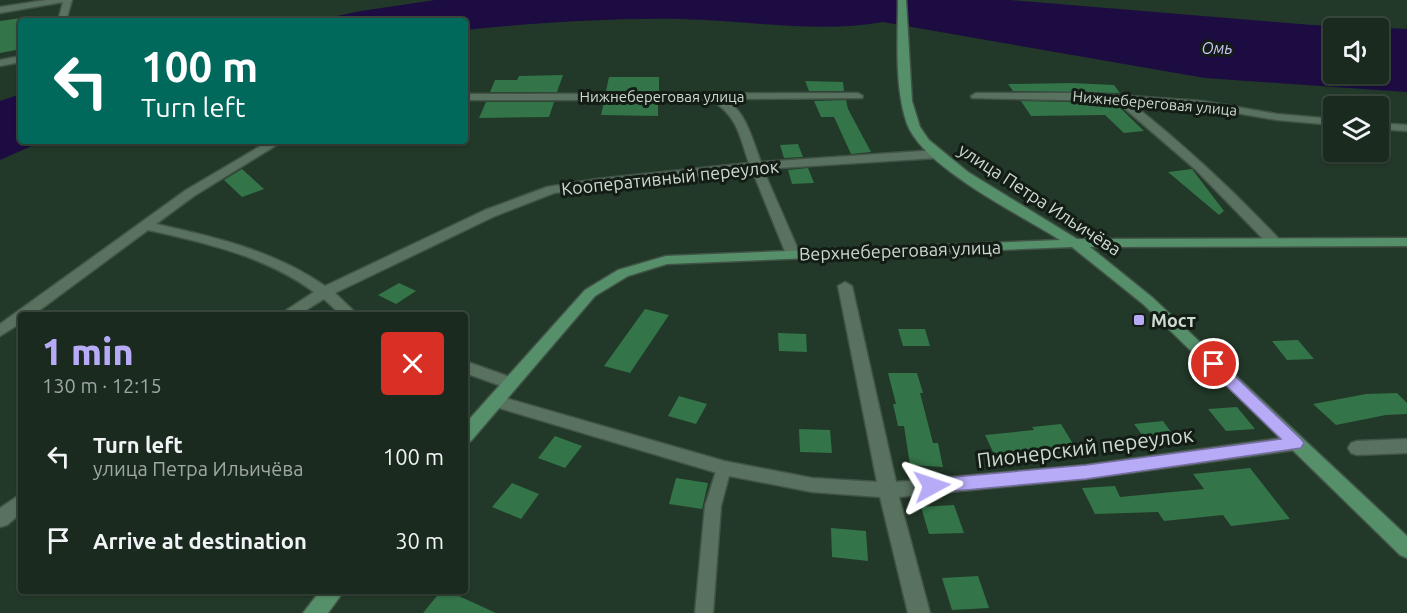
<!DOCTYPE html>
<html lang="en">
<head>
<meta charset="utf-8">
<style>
	:root { --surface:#1a2a1e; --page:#27362b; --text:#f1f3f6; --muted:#9fa7a4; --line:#38463c; --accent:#b7abf8 }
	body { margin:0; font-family:Ubuntu,sans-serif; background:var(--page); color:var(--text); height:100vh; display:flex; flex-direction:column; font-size:22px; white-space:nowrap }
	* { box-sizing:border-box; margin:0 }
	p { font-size:20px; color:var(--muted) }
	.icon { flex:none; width:33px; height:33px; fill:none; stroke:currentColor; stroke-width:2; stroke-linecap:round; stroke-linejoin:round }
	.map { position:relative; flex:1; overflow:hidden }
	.sheet { position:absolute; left:18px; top:312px; width:450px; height:282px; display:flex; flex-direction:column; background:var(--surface); border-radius:6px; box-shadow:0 2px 4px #0004,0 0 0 2px var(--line) }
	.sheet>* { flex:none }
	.banner { position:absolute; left:18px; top:18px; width:450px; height:126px; border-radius:6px; box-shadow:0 2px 4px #0004,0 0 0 2px var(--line); background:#00695c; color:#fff; overflow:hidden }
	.controls { position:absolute; left:1323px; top:18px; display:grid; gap:12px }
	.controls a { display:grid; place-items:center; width:66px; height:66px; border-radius:6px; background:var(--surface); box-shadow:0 2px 4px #0004,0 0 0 2px var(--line); font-size:30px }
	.pin { position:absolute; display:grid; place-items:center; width:51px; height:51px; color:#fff; margin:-26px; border:3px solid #fff; border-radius:50%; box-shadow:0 2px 6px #0007 }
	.me { position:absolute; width:66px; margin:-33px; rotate:85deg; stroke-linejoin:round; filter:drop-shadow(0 0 4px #0008) }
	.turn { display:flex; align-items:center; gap:21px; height:126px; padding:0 24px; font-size:27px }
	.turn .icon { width:78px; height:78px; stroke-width:2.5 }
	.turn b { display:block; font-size:42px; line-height:51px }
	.round { display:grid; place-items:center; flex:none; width:63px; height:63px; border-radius:6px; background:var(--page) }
	.headline { display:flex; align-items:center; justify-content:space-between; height:102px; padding:0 24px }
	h1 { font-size:36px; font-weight:800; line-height:45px; color:var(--accent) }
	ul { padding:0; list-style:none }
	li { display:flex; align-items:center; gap:18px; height:84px; padding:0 24px }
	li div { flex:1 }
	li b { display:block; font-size:22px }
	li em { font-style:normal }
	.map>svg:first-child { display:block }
</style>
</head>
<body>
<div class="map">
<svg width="1407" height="613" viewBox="0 0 1407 613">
	<rect width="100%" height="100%" fill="#223828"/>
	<!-- water -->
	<g fill="#1c0c42" fill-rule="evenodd">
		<path d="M435 0H1010L1312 25 1407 29V92L1205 78 883 22C816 34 747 20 679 19 608 18 535 23 465 30V21H313L361 11ZM1334 28H1378V74H1334Z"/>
		<polygon points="21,94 21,141 43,141 0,160 0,101"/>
	</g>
	<!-- building -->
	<g fill="#337449">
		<polygon points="21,18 21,49 0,53 0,21"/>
		<polygon points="563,75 557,92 490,92 495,80 517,80 519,76"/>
		<polygon points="609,77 659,77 659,91 606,91"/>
		<polygon points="805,81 843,82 844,91 809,91"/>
		<polygon points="1072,83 1114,85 1120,93 1013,91 1008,84"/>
		<polygon points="846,100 848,109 871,152 851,154 834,117 821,117 814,101"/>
		<polygon points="1021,101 1115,103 1144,131 1124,133 1105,115 1031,116"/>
		<polygon points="486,102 554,102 549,117 479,118"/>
		<polygon points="604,102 658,102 658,116 601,115"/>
		<polygon points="798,144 803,157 784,158 780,145"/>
		<polygon points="808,168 814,183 792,184 788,170"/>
		<polygon points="242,169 264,189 242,197 224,180"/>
		<polygon points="1192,169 1224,211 1219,215 1168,172"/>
		<polygon points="399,283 416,291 396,304 378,295"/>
		<polygon points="645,309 669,315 630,373 604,366"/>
		<polygon points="898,329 925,329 930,346 903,346"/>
		<polygon points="778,333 806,334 807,352 779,351"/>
		<polygon points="1298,340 1314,359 1287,360 1272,341"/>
		<polygon points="888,373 917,373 923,393 920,393 933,443 938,443 943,467 910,465 904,426 898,426 893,404 896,404"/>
		<polygon points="1397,393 1407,403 1407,414 1386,415 1336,425 1313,404 1366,394"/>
		<polygon points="679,396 707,404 696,424 668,416"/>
		<polygon points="1237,407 1255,429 1226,431 1208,409"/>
		<polygon points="1163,421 1179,443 1150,446 1134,424"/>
		<polygon points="1061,424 1075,447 1025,452 1027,455 996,458 985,435 1034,430 1032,427"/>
		<polygon points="799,429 830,430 832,453 800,452"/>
		<polygon points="555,436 582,446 565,468 538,458"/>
		<polygon points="1250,468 1290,519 1231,526 1223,515 1164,521 1158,512 1095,514 1082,488 1115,486 1120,497 1204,489 1193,474"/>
		<polygon points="676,478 708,483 702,509 669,504"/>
		<polygon points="512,483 539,494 521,519 492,507"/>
		<polygon points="954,505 964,533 929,534 921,507"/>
		<polygon points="831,528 866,531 868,561 832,557"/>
		<polygon points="978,576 989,608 952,610 942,578"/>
		<polygon points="441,591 448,591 496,613 423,613"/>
	</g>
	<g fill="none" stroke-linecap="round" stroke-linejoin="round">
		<!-- lane casing -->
		<g stroke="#415346" stroke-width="3">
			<polygon id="lane" points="724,462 729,464 731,468 721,506 713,613 695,613 705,506 717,468 719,464"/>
		</g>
		<!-- street casing -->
		<g stroke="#415346" stroke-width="3">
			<g id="street">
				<polygon points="46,0 72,0 66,21 58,21 63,2 0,13 0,7"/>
				<polygon points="21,56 21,62 0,66 0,60"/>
				<path d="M858 93 863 96 862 98 726 99C747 114 752 139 761 162L937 150 943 154 937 158 763 169 800 254 798 257 793 258 786 254 752 170 554 193 495 216 335 293 358 315H341L324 299 298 315H279L314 292C265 256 206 243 148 230L33 315H21V323L0 336V324L186 190 269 141H283L194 196 156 224C215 237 275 251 325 286L485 210 547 187 597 179 749 163C739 134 738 118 712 100H465V94Z"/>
				<path d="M976 93H1085L1202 101 1277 114 1334 119V125L1277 120 1202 107 1130 102C1183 144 1233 190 1279 239L1281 242 1274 246 1269 245 1195 169 1116 101 972 98 971 96Z"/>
				<polygon points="1378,123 1407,125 1407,131 1378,129"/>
				<polygon points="845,282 852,286 896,482 1086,465 1295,436 1301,438 1304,443 1301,448 1295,450 1086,479 899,497 930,613 908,613 880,497 812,492 724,475 489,405 486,401 489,397 495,395 724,461 812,478 877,482 838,286"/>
				<polygon points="465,361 516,379 518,383 516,387 510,389 465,373"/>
				<polygon points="1407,439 1407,453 1357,455 1351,453 1348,448 1351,443 1357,441"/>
				<polygon points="21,494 21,513 7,525 0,527 0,508"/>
			</g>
		</g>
		<!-- secondary casing -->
		<g stroke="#415346" stroke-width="3">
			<g id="secondary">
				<path d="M898 0H906L912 101 920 127 929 140 968 172 1077 239 1407 238V246L1090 247 1153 298 1407 536V558L1400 555 1143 304 1072 247 667 264 628 276 595 296 471 441 465 443V424L585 290 618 270 666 256 1060 240C1019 214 924 168 907 124 894 86 898 40 898 0Z"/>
				<polygon points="320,591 344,591 328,613 303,613"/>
			</g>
		</g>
		<!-- lane -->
		<use href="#lane" fill="#59715f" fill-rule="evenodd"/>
		<!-- street -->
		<use href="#street" fill="#59715f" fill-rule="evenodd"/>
		<!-- secondary -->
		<use href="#secondary" fill="#56906a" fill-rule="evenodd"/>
	</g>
	<!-- route -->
	<polygon fill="#b7abf8" stroke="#776fa1" stroke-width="1.5" points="1214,359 1219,361 1301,439 1304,443 1301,448 1086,479 932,493 926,491 923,486 926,481 932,479 1086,465 1281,439 1208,368 1206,364 1208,361"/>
	<!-- markers -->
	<rect fill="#b7abf8" stroke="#131c15" stroke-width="2" x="1133" y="314" width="12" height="12" rx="3"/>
	<g text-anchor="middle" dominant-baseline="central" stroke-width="6" stroke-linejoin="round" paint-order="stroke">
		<!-- far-street labels -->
		<g font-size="15" fill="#cddad0" stroke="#131c15">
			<text x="662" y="96">Нижнебереговая улица</text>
			<text transform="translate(1155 103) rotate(5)">Нижнебереговая улица</text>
		</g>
		<!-- far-water labels -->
		<g font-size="16" font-style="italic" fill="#cdc6fd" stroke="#131c15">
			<text x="1217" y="48">Омь</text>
		</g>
		<!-- street labels -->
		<g font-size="18" fill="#cddad0" stroke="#131c15">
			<text transform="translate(670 177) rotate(-6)">Кооперативный переулок</text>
			<text transform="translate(1040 199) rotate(33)">улица Петра Ильичёва</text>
			<text transform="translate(900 250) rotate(-2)">Верхнебереговая улица</text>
		</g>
		<!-- poi labels -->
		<g font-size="18" font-weight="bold" fill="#cddad0" stroke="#131c15" text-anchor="start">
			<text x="1151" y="320">Мост</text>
		</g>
		<!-- near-street labels -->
		<g font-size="21" fill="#cddad0" stroke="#131c15">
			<text transform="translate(1085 447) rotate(-7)">Пионерский переулок</text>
		</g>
	</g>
</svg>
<div class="controls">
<a><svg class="icon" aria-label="sound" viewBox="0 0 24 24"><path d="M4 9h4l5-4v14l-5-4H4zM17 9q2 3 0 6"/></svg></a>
<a><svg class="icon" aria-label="layers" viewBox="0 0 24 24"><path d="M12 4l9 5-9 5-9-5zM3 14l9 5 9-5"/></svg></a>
</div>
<div class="pin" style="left:1214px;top:364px;background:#d93025"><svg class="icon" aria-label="arrive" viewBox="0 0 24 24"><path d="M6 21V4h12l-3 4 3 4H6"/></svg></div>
<svg class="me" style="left:932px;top:486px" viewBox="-20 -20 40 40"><path d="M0-17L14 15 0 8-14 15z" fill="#b7abf8" stroke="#fff" stroke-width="4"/></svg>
<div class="banner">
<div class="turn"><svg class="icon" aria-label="left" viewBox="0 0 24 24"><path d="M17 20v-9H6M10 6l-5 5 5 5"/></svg><div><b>100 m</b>Turn left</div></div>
</div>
<section class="sheet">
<div class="headline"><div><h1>1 min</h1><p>130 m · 12:15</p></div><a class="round" style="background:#d93025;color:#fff"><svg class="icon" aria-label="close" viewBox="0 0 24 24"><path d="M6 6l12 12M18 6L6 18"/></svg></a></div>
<ul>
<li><svg class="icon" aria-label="left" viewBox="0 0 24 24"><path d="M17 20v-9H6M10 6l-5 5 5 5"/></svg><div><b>Turn left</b><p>улица Петра Ильичёва</p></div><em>100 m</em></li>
<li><svg class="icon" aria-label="arrive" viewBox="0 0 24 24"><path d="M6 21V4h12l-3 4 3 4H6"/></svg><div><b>Arrive at destination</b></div><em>30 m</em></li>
</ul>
</section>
</div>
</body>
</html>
